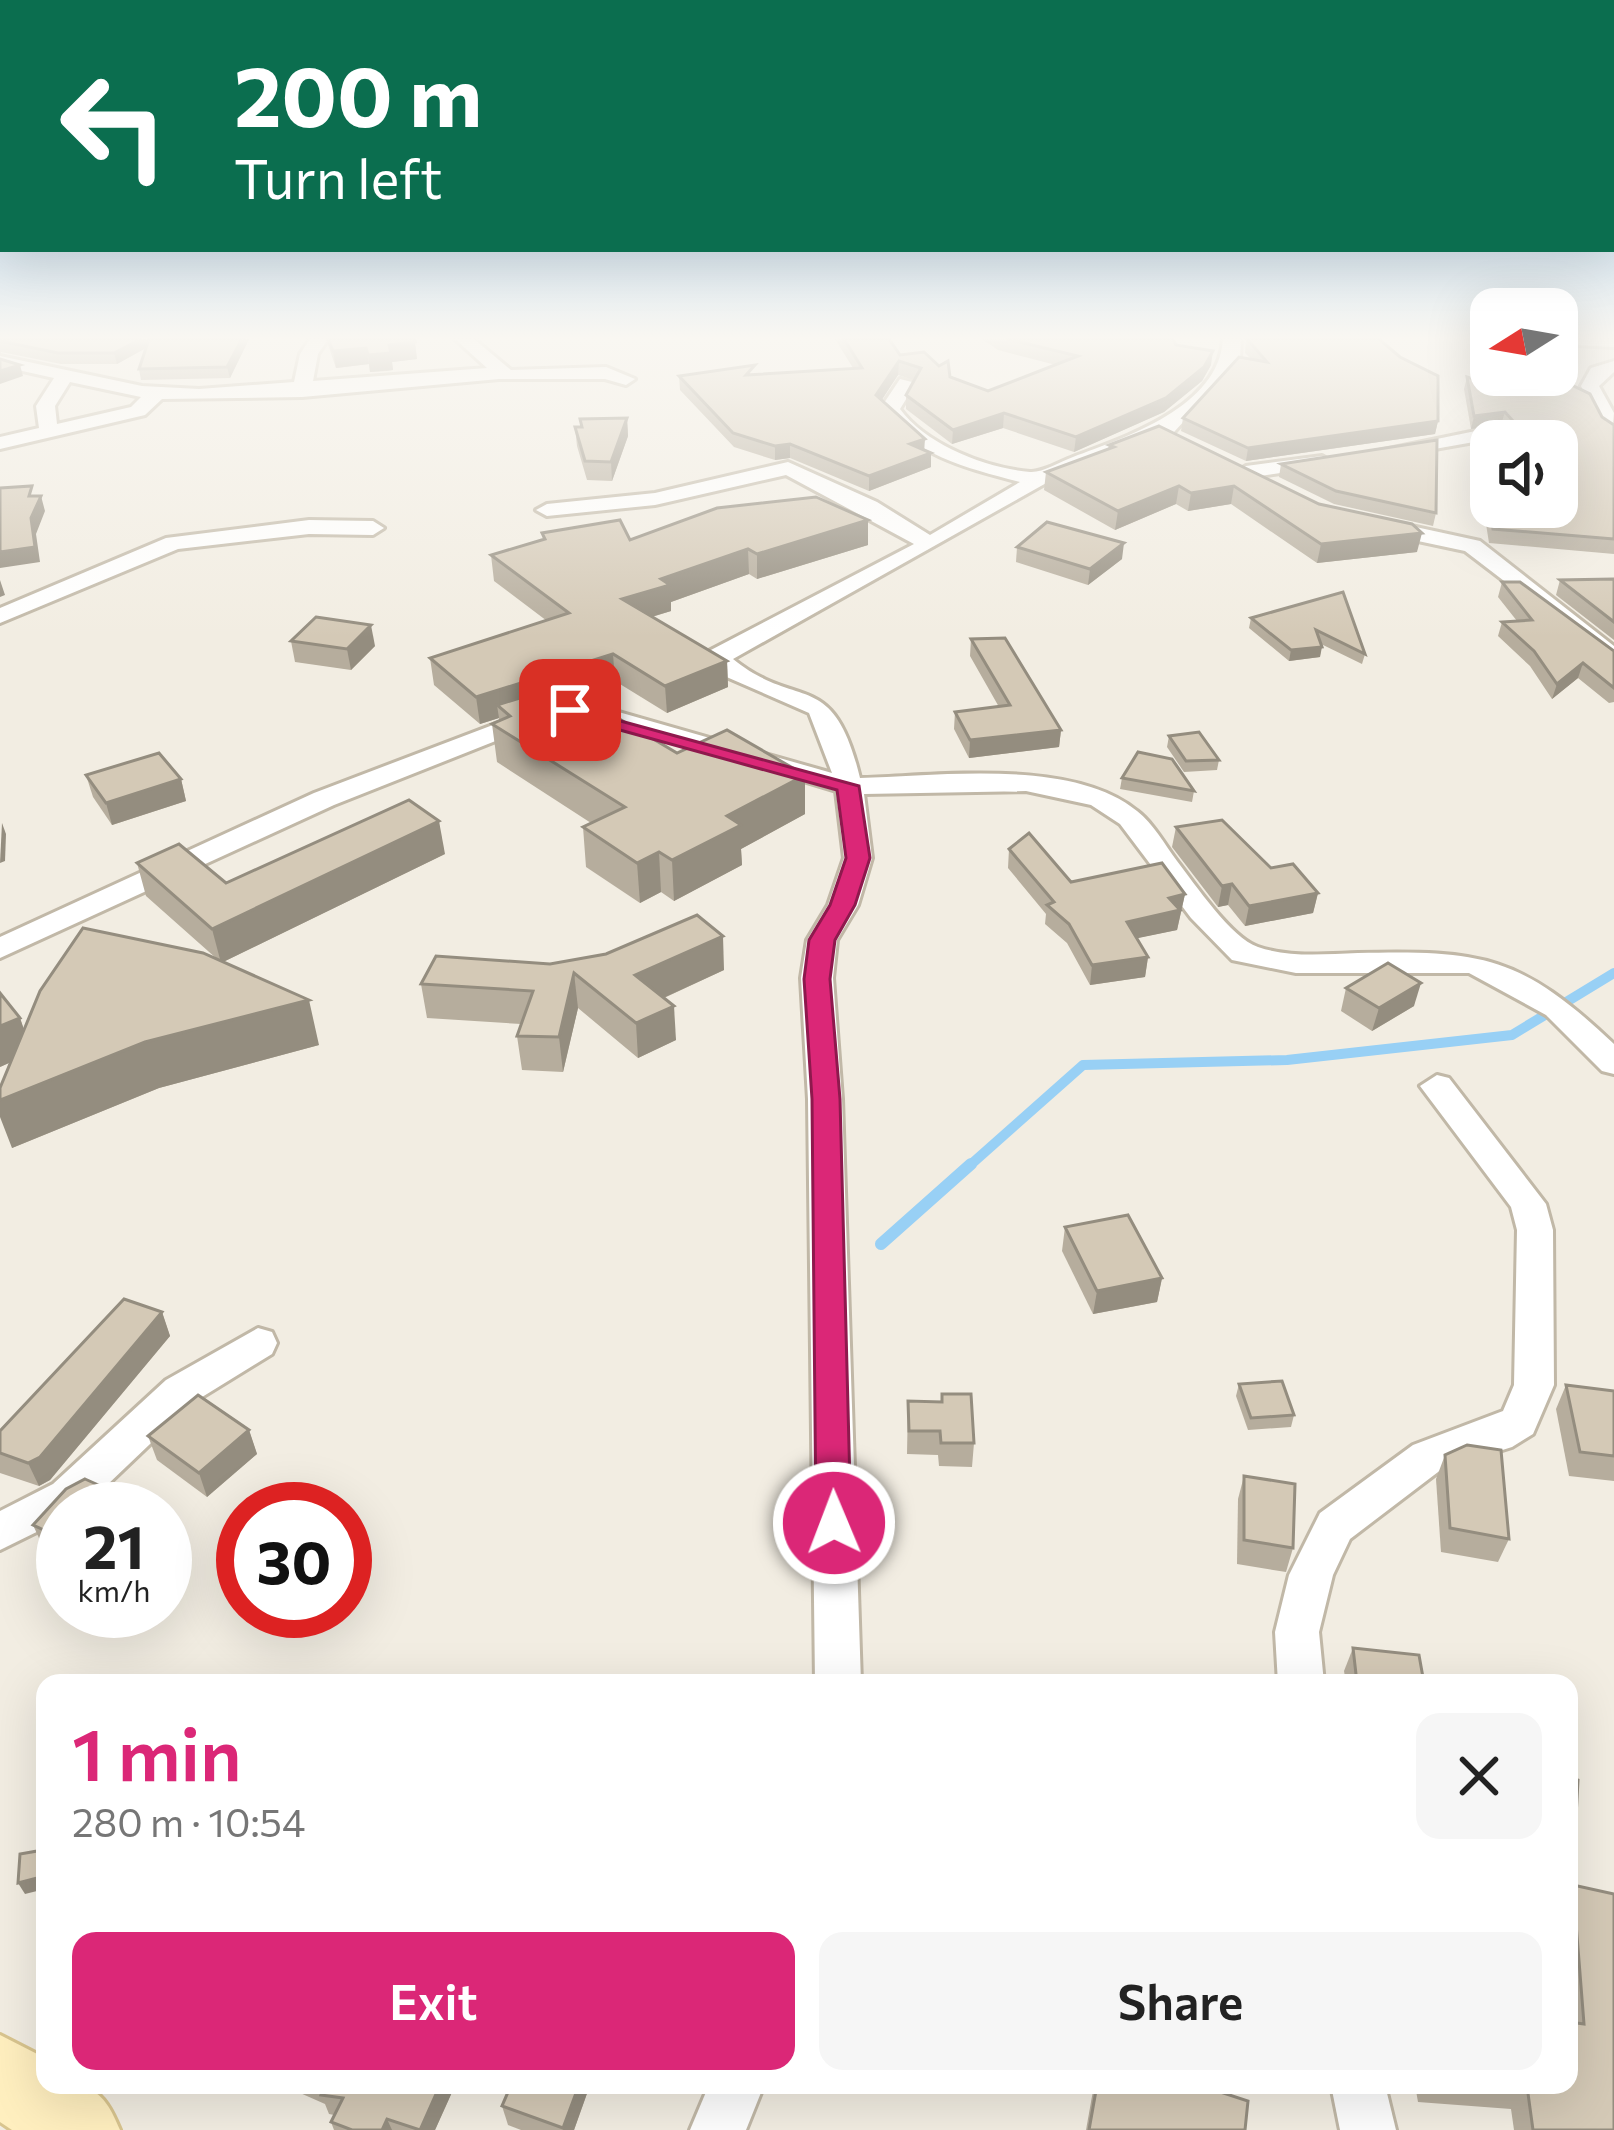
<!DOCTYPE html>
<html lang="en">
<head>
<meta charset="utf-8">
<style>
	:root { --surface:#fff; --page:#f6f6f6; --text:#222; --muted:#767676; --accent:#db2777 }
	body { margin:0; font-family:Commissioner,sans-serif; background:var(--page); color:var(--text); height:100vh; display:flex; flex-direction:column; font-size:45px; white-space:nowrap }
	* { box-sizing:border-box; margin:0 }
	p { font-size:39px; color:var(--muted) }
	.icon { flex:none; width:66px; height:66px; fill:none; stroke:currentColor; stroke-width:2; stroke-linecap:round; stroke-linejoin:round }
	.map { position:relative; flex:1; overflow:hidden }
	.sheet { position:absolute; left:36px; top:1674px; width:1542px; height:420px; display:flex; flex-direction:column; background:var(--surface); border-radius:24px; box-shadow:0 12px 48px #0002 }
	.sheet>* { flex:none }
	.guide { position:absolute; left:0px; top:0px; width:1614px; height:252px; box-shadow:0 12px 48px #0002; background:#0b6e4f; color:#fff; overflow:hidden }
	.needle { width:78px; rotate:259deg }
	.buttons { position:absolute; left:1470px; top:288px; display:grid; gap:24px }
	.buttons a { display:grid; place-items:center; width:108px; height:108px; border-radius:24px; background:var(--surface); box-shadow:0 12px 48px #0002; font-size:60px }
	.speed { position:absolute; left:36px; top:1482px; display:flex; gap:24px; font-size:60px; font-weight:700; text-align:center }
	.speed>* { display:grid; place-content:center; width:156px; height:156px; border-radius:50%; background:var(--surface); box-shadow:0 12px 48px #0002; line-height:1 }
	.speed small { font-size:30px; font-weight:400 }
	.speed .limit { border:18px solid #d22; background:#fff; color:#111 }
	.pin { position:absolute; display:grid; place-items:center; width:102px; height:102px; color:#fff; margin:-51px; border-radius:24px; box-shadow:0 6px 18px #0006 }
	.me { position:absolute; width:132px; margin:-66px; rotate:359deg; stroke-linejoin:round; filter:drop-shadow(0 0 9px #0008) }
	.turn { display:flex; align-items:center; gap:42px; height:252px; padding:0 36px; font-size:54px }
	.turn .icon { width:156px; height:156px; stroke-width:2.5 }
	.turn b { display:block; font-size:84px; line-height:102px }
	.round { display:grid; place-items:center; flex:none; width:126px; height:126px; border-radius:24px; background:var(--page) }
	.headline { display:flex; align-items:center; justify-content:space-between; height:204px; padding:0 36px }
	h1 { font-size:72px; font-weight:600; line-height:90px; color:var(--accent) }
	.primary-button { display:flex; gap:24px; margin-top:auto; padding:24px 36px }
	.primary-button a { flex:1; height:138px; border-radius:24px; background:var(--accent); color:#fff; font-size:48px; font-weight:600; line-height:138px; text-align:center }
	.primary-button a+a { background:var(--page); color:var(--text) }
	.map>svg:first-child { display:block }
</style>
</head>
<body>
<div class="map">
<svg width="1614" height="2130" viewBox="0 0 1614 2130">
	<rect width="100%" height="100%" fill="#f2ede2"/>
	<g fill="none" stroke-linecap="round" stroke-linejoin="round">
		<!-- stream-far1 -->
		<polyline stroke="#98d0f5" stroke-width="10" points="968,1167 1083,1065 1287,1060 1512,1035 1614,973"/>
		<!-- stream -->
		<polyline stroke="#98d0f5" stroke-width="12" points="881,1244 971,1164"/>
		<!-- street casing -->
		<g stroke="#c1b8a7" stroke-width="6">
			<g id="street">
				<path d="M310 339H328L318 354 313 381 487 368 455 339H474L511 370 606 367 635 379 626 385 605 379H499L302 397 162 399 145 415 0 449V437L39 428 36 406 54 378 0 366V356L142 386 199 389 294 382 300 354ZM70 382 141 397 131 407 57 424 55 406Z"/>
				<path d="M1223 339H1241L1240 360 1174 432 1057 477 733 659C798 712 833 666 860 778 939 776 1073 758 1137 811 1153 823 1165 845 1177 861 1195 884 1231 938 1258 947 1290 958 1325 954 1358 953 1483 950 1521 956 1614 1044V1074L1602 1071 1546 1015 1469 973H1296L1232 960 1191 918 1120 824 1091 805 1026 791 864 794 872 858 858 905 837 940 833 978 842 1099 861 1683H815L808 1099 801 978 807 940 828 905 844 858 836 791 581 713 594 705 832 773 809 713 722 675 709 661V651L914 544 786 475 655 505 547 516 536 510 547 504 655 493 788 462 877 502 930 535 1020 482C967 468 914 456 880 409L900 379 916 383 900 409C926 445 986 468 1030 472 1042 473 1060 462 1073 457 1126 437 1219 407 1223 339Z"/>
				<polygon points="1557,339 1614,339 1614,347 1557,344"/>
				<polygon points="1614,361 1614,372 1599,386 1614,413 1612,434 1602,428 1581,386 1591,368"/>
				<polygon points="1495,427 1505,433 1502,437 1384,458 1374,452"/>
				<polygon points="1322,456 1332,462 1329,466 1246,478 1236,472 1246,466"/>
				<polygon points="1379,519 1480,541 1614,646 1614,665 1465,551 1371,531 1371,521"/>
				<polygon points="309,520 373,521 384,528 373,535 309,534 178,549 0,623 0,608 166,538"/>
				<polygon points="532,710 545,718 541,723 334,805 0,958 0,937 314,793"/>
				<polygon points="1437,1075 1449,1078 1546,1204 1553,1230 1554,1385 1533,1434 1512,1447 1442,1469 1350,1539 1333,1575 1319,1632 1324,1683 1278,1683 1275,1632 1289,1575 1320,1513 1413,1445 1503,1411 1514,1385 1517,1230 1511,1207 1420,1086"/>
				<polygon points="258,1328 272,1332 277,1343 272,1354 194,1402 83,1508 63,1509 63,1519 0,1550 0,1511 53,1484 166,1380"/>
				<polygon points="709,2085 764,2085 746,2130 690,2130"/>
				<polygon points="1331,2085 1385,2085 1396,2130 1340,2130"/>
			</g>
		</g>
		<!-- secondary casing -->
		<g stroke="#d9c58f" stroke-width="6">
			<path id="secondary" d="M0 2035 45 2058V2085C90 2085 102 2086 120 2130H12L0 2122Z"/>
		</g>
		<!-- street -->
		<use href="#street" fill="#fff" fill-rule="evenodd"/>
		<!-- secondary -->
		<use href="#secondary" fill="#ffefbf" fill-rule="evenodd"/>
	</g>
	<!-- wall -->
	<g fill="#b6ad9d">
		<polygon points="0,339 249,339 230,378 141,380 139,369 146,348 117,364 61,364 1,352 0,355"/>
		<polygon points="326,339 414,339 417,359 392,362 393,370 387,371 370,372 369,364 336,368"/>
		<polygon points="835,339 889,339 900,355 988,391 1056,365 998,350 982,339 1173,339 1176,345 1211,365 1202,381 1164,412 1074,452 1003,428 952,444 906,409 906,395 914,380 898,375 881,400 924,450 931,453 931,467 869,491 790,458 775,460 734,447 680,390 679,376 755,375 853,368"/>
		<polygon points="1246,339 1438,421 1435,434 1246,461 1181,431 1183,418 1251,359 1245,353"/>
		<polygon points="1467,377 1602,417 1614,425 1614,554 1489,543 1474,447 1477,434 1499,430 1504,427 1501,425 1471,429 1464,389"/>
		<polygon points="627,418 628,436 612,481 587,480 577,446 575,427 581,427 580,419"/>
		<polygon points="1159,426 1417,552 1317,563 1231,504 1188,511 1176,504 1115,530 1044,490 1046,472 1108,449 1109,445"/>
		<polygon points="1281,464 1436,513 1433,526 1334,504 1279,477"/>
		<polygon points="868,520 868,545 757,579 749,574 671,602 671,611 652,617 727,661 728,687 667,713 615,681 576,693 677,753 805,814 741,849 742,865 674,901 661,892 640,903 586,867 583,827 591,823 497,762 492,724 499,721 499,718 480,724 434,685 430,658 547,621 494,581 491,555 543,540 542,533 630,540"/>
		<polygon points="1017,547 1122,559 1088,585 1016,562"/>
		<polygon points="1614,579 1614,640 1556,595 1560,580"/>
		<polygon points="1502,582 1614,651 1614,702 1609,703 1578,678 1552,699 1530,666 1498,636 1502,622 1517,621 1498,597"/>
		<polygon points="1343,592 1365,654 1362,664 1321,644 1320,657 1289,661 1249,628 1251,618"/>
		<polygon points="971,639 1061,730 1059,747 969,758 954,729 955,712 999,707 970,656"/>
		<polygon points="291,641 375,646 351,670 295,662"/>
		<polygon points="1169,736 1219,760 1217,770 1184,772 1167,747"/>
		<polygon points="86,775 181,779 186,801 112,825 93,797"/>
		<polygon points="1122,778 1194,791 1192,802 1120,789"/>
		<polygon points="1176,827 1271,868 1318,893 1313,913 1245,926 1228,905 1218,907 1172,847"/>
		<polygon points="1009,849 1071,882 1185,894 1177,930 1137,938 1148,957 1145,977 1090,985 1067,943 1045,924 1046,914 1008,868"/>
		<polygon points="445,854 223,962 319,1045 159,1088 12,1148 10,1062 0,1067 20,1018 24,1030 217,959 146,896 137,863 226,883"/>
		<polygon points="550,964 724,970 664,998 676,1040 638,1058 578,1008 563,1072 522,1070 517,1036 521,1024 427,1018 421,984"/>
		<polygon points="1346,988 1414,1006 1372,1031 1341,1011"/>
		<polygon points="1065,1227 1162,1278 1157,1302 1093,1314 1062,1251"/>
		<polygon points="162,1312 170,1336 50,1480 39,1486 0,1473 0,1431"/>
		<polygon points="1239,1384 1294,1415 1291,1427 1248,1430 1236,1396"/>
		<polygon points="1566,1385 1614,1391 1614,1481 1569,1476 1556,1409"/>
		<polygon points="908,1401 974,1443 972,1467 939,1466 938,1455 907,1454"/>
		<polygon points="249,1430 257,1454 207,1497 157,1460 148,1436"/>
		<polygon points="1445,1455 1509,1539 1498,1562 1441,1552 1436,1479"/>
		<polygon points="1244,1476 1293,1548 1286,1572 1237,1564 1238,1499"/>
		<polygon points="63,1509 63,1557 44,1549 33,1525"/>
		<polygon points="1353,1648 1424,1683 1346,1683 1344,1671"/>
		<polygon points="1573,1885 1614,2130 1514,2130 1511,2109 1418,2102 1415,2085 1569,2085 1569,1891"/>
		<polygon points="282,2085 452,2085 453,2090 435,2130 334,2130 331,2122 334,2115 329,2114 325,2104"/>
		<polygon points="511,2085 590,2085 574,2130 521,2130 508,2125 502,2106"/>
		<polygon points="1094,2085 1199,2085 1245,2130 1086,2130"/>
	</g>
	<!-- shaded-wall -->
	<g fill="#948d7f">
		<polygon points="141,339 152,339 153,344 117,364 114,353"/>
		<polygon points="242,339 249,339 230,378 227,367"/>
		<polygon points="415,342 417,359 392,362 393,370 370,372 368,355 389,345"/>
		<polygon points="366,348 369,364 336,368 333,351"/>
		<polygon points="1213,351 1211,365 1202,381 1164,412 1074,452 1076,437"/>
		<polygon points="899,361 898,375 876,409 876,395"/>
		<polygon points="20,365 23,376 0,384 0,371"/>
		<polygon points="1505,412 1501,425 1471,429 1474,416"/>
		<polygon points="1004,413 1003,428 952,444 953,430"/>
		<polygon points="627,418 628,436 612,481 611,462"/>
		<polygon points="1438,421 1435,434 1246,461 1248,448"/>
		<polygon points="925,439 924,453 910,444"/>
		<polygon points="790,444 790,458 775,460 775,446"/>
		<polygon points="931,453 931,467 869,491 869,476"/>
		<polygon points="1179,486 1176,504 1115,530 1118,511"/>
		<polygon points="1234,486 1231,504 1188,511 1191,493"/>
		<polygon points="41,496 45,511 36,534 40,562 0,568 0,552"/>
		<polygon points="868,520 868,545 757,579 757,554"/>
		<polygon points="1422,533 1417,552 1317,563 1321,544"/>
		<polygon points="1124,543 1122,559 1088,585 1090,569"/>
		<polygon points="748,549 749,574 671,602 671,611 624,625 622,599 661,579"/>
		<polygon points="0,580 5,595 0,597"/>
		<polygon points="371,625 375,646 351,670 347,649"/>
		<polygon points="1322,647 1320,657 1289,661 1291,650"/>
		<polygon points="613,654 615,681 509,715 497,705 499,718 480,724 476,697"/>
		<polygon points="727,661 728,687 667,713 665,686"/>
		<polygon points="1583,663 1578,678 1552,699 1557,684"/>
		<polygon points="1061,730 1059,747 969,758 970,740"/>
		<polygon points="805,775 805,814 741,849 742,865 674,901 672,860 727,816"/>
		<polygon points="181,779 186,801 112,825 106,803"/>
		<polygon points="439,821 445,854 221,963 212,929"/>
		<polygon points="2,823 6,834 5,861 0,863"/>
		<polygon points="659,852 661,892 640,903 637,863"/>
		<polygon points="1232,884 1228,905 1218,907 1222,886"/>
		<polygon points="1318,893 1313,913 1245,926 1249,906"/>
		<polygon points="1185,894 1177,930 1124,941 1127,922 1169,898"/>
		<polygon points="723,936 724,970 637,1010 635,975"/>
		<polygon points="1148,957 1145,977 1090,985 1092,965"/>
		<polygon points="574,973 578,1008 563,1072 559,1037"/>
		<polygon points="1421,983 1414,1006 1372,1031 1379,1008"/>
		<polygon points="309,1000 319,1045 159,1088 12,1148 0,1117 0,1100 145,1042"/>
		<polygon points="674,1006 676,1040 638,1058 636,1023"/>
		<polygon points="20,1018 32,1053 0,1067 0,1026"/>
		<polygon points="1162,1278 1157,1302 1093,1314 1097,1291"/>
		<polygon points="162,1312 170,1336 50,1480 39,1486 28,1463"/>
		<polygon points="249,1430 257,1454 207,1497 199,1473"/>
		<polygon points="45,1876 45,1889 25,1894 18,1883"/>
		<polygon points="440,2085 452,2085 453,2090 435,2130 420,2130"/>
		<polygon points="579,2085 590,2085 574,2130 563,2130"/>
		<polygon points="387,2119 392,2130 382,2130"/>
	</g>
	<!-- building -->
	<g fill="#d4c9b6" stroke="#948d7f" stroke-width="3" fill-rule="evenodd">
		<polygon points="0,339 141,339 114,353 58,353 0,341"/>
		<polygon points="149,339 242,339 227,367 139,369"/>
		<polygon points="328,339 414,339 415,342 389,345 391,353 368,355 366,348 333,351"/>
		<polygon points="844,339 889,339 900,355 924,352 939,366 948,361 950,377 988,391 1078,356 1007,339 1173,339 1176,345 1213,351 1204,367 1166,398 1076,437 1004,413 953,430 906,395 921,368 899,361 876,395 925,439 910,444 931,453 869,476 790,444 775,446 733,433 679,376 755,365 746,375 862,368"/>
		<polygon points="1247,339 1379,339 1400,357 1438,376 1438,421 1248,448 1183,418 1239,357 1267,362"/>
		<polygon points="0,359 20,365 0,371"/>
		<path d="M1467 377 1493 385 1555 377 1590 394 1602 417 1614 425V539L1493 529 1477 434 1499 430 1513 421 1505 412 1474 416ZM1491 441H1557V507H1491Z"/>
		<polygon points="627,418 611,462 585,461 575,427 582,427 580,419"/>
		<polygon points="1159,426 1319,504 1412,524 1422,533 1321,544 1234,486 1191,493 1179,486 1118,511 1046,472 1114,447 1109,445"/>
		<polygon points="1437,440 1436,513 1336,491 1281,464"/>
		<polygon points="32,486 29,496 41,496 31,518 35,547 0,552 0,488"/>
		<polygon points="816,497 868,520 757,554 748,549 661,579 670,585 622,599 727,661 665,686 613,654 476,697 430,658 569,613 491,555 545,539 542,533 620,520 630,540 717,508"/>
		<polygon points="1047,522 1124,543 1090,569 1017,547"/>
		<polygon points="1614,579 1614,622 1560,580"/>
		<polygon points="1502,582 1520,582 1614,651 1614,688 1583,663 1557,684 1534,651 1502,622 1532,620"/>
		<polygon points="1343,592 1365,654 1316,630 1322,647 1291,650 1251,618"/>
		<polygon points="316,617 371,625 347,649 291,641"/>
		<polygon points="1005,638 1061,730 970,740 955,712 1010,705 971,639"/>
		<polygon points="562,685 677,753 727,730 805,775 727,816 741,825 672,860 659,852 637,863 583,827 625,807 492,724 510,716 497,705"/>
		<polygon points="1199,732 1219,760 1186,761 1169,736"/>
		<polygon points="1138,752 1172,759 1194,791 1122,778"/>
		<polygon points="159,753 181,779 106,803 86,775"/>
		<polygon points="409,800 439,821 212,929 137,863 179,844 226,883"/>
		<polygon points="1222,820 1271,868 1293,864 1318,893 1249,906 1232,884 1222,886 1176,827"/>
		<polygon points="1029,833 1071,882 1162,863 1185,894 1169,898 1180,910 1127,922 1148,957 1092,965 1069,924 1047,905 1054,902 1009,849"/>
		<polygon points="697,915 723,936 635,975 674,1006 636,1023 574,973 559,1037 517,1036 533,991 421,984 436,956 550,964 606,954"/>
		<polygon points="83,928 203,953 309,1000 145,1042 0,1100 0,1088 40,991"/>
		<polygon points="1388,963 1421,983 1379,1008 1346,988"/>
		<polygon points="0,993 20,1018 0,1026"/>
		<polygon points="1128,1215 1162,1278 1097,1291 1065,1227"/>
		<polygon points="124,1299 162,1312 40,1457 28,1463 0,1453 0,1431"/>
		<polygon points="1282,1381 1294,1415 1251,1418 1239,1384"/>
		<polygon points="1566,1385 1614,1391 1614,1456 1580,1452"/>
		<polygon points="942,1394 971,1394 974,1443 941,1443 940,1431 909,1431 908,1401 942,1402"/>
		<polygon points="198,1395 249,1430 199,1473 148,1436"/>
		<polygon points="1467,1445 1501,1450 1509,1539 1450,1528 1445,1455"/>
		<polygon points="1244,1476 1295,1484 1293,1548 1244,1540"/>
		<polygon points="85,1479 152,1509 63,1509 63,1539 33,1525 66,1489"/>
		<polygon points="1353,1648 1419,1655 1424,1683 1357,1683"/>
		<polygon points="1569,1777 1578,1780 1573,1873 1569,1874"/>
		<polygon points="45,1844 45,1876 18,1883 20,1854 37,1851"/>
		<polygon points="1573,1885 1614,1894 1614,2130 1533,2130 1527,2086 1518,2085 1569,2085 1569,2022 1584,2024"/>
		<polygon points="316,2085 440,2085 420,2130 387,2119 382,2130 352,2130 331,2122 343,2098 321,2095 324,2088"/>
		<polygon points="511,2085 579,2085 563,2128 502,2106"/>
		<polygon points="1097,2085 1199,2085 1248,2101 1245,2130 1089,2130"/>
	</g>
	<!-- sky -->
	<linearGradient id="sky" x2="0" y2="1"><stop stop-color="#88bfed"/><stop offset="0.53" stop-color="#f9f7f2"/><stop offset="1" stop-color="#f9f7f2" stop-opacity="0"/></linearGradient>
	<rect width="1614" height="637" fill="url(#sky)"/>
	<!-- route -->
	<polygon fill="#db2777" stroke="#8e194d" stroke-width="3" points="562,705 859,786 870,858 855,905 835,940 830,979 840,1099 851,1523 846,1534 834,1538 821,1534 816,1523 812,1099 804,979 809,940 830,905 846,858 837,790 562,714"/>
</svg>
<div class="buttons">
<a><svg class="needle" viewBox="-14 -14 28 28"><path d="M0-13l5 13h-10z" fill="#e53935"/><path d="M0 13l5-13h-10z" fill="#767676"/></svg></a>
<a><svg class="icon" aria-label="sound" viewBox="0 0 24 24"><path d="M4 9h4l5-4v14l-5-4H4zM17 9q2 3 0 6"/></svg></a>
</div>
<div class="speed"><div>21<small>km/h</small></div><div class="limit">30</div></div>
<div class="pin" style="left:570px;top:710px;background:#d93025"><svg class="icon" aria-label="arrive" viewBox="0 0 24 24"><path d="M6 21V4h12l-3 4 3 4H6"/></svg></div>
<svg class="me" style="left:834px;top:1523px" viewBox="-20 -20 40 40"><circle r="17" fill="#db2777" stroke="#fff" stroke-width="3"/><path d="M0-11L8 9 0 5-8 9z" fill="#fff"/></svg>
<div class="guide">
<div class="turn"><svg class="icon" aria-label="left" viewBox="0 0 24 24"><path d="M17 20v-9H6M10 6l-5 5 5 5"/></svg><div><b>200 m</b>Turn left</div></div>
</div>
<section class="sheet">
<div class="headline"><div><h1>1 min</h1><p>280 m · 10:54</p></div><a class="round"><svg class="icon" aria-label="close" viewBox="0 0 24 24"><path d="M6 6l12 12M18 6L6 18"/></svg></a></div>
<div class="primary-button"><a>Exit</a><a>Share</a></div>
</section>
</div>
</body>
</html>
